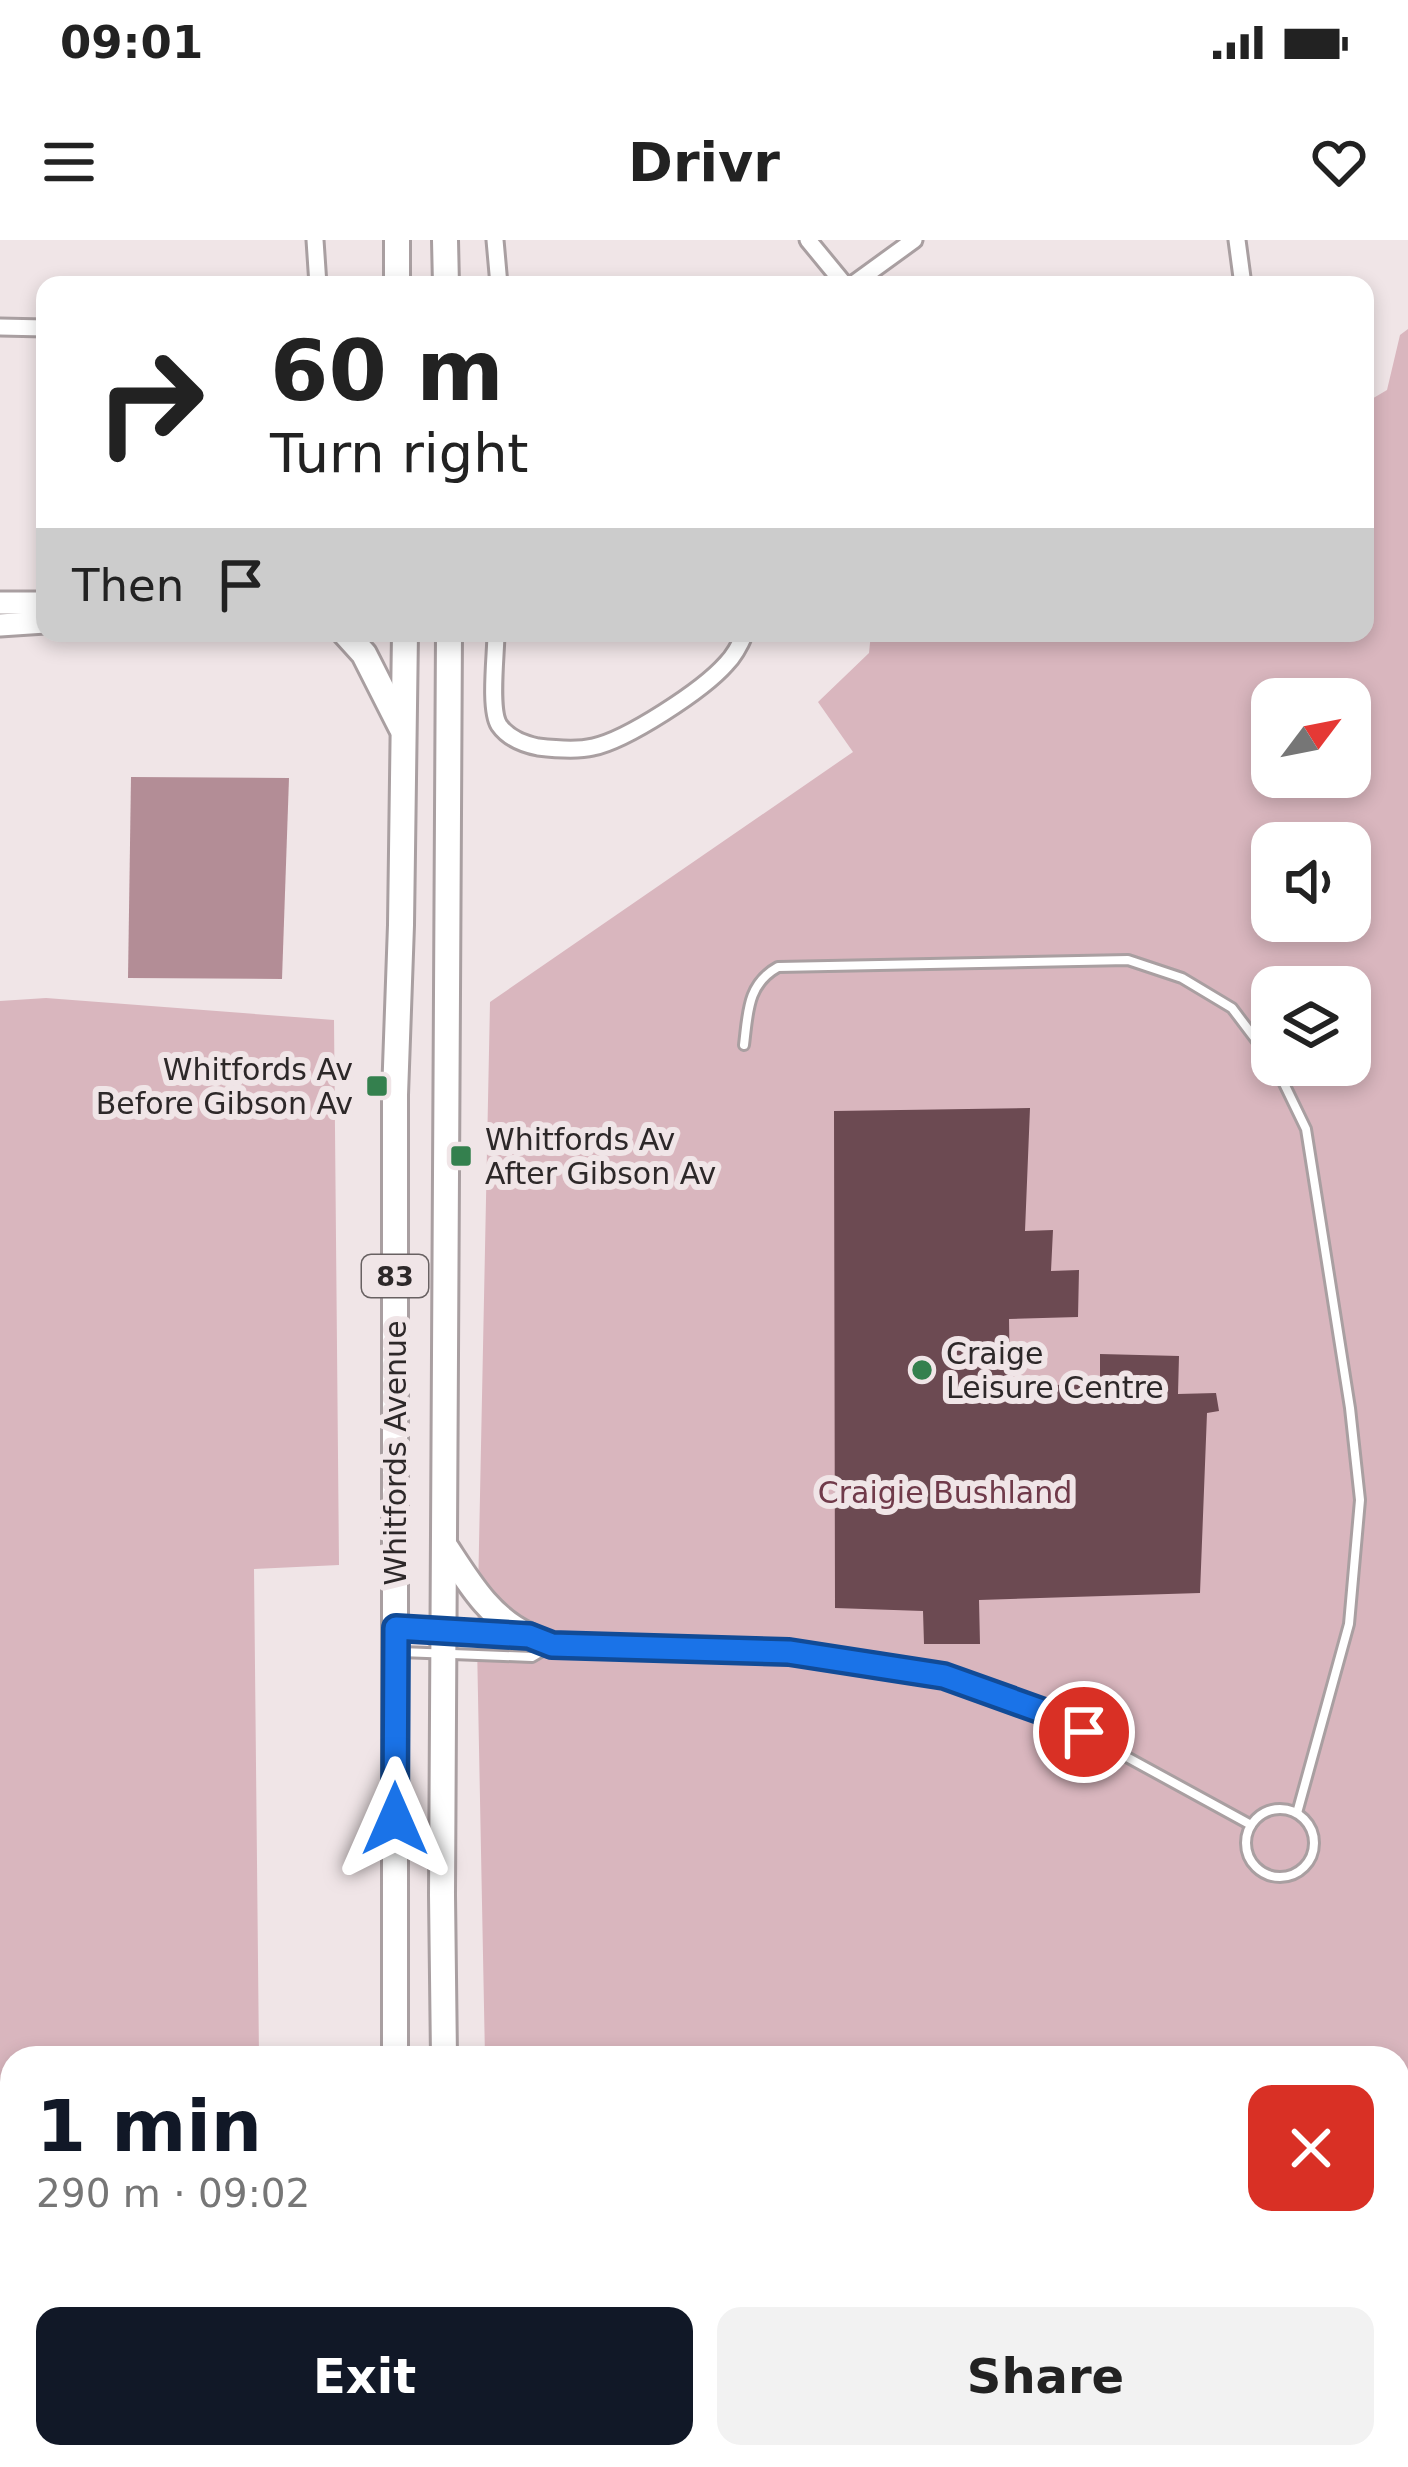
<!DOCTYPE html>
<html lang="en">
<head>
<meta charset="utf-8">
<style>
	:root { --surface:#fff; --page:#f2f2f2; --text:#222; --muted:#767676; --accent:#111827 }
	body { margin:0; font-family:"DejaVu Sans",sans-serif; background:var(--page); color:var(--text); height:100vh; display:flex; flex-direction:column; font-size:45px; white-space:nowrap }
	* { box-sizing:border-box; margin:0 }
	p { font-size:39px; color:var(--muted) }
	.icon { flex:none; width:66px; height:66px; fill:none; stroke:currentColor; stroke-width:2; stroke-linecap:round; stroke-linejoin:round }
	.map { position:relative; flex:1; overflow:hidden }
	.details { position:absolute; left:0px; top:1806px; width:1410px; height:423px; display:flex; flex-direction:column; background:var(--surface); border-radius:36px 36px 0 0; box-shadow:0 6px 18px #0003 }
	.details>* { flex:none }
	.hud { position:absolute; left:36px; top:36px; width:1338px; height:366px; border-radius:24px; box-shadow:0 6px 18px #0003; background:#fff; color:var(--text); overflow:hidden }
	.needle { width:78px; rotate:58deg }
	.tools { position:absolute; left:1251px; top:438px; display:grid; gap:24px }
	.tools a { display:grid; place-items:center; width:120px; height:120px; border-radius:24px; background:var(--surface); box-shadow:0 6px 18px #0003; font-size:60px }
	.pin { position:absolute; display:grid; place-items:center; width:102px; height:102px; color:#fff; margin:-51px; border:6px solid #fff; border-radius:50%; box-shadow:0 3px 12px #0007 }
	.me { position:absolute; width:132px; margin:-66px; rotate:0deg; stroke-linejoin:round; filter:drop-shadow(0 0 9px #0008) }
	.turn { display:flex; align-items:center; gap:42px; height:252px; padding:0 36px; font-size:54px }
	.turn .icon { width:156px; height:156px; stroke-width:2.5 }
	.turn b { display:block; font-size:84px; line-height:102px }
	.then { display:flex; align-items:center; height:114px; padding:0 36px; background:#0003; gap:24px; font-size:45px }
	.round { display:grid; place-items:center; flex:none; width:126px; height:126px; border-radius:24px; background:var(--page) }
	.overview { display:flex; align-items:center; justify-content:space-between; height:204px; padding:0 36px }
	h1 { font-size:72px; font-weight:700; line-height:90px; color:var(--accent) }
	.primary-button { display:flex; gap:24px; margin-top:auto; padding:24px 36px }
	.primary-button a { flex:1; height:138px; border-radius:24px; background:var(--accent); color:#fff; font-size:48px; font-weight:700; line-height:138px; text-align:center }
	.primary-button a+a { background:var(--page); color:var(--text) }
	.status { display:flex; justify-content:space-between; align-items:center; height:84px; padding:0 60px; background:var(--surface); direction:ltr }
	.status svg { height:33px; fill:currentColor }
	header { display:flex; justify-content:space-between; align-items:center; height:156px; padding:0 36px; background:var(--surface); font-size:54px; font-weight:700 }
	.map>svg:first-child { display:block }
</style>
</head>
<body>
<div class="status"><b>09:01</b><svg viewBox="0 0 49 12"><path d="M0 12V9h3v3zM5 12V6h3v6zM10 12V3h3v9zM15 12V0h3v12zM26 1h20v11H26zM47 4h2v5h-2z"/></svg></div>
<header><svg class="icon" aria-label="menu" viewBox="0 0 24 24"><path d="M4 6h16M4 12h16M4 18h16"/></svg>Drivr<svg class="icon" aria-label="heart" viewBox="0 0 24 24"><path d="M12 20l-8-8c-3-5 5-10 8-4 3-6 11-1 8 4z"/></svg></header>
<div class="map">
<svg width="1408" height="2227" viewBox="0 0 1408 2227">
	<rect width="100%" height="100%" fill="#f0e5e7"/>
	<!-- green -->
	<g fill="#d9b6be" fill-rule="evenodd">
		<path d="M1408 89V2227H495V2217H1398V1818H485L477 1404 490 762 853 512 818 462 869 413 871 393H1365V163L1387 150 1400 95ZM1272 459H1350V537H1272ZM1272 603H1350V681H1272ZM1272 747H1350V825H1272Z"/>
		<polygon points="46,758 334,780 339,1325 254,1329 259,1818 12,1818 12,2217 388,2217 390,2227 0,2227 0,761"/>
	</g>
	<!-- water -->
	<polygon fill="#b38d96" points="131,537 289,538 282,739 128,738"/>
	<!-- building -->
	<polygon fill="#6c4a52" points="1030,868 1025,991 1053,990 1051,1031 1079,1030 1078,1077 1009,1079 1010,1147 1100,1143 1100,1114 1179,1116 1178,1154 1216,1153 1219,1171 1207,1173 1200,1353 979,1360 980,1404 924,1404 923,1371 835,1368 834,871"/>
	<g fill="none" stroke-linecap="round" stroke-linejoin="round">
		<!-- lane casing -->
		<g stroke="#a99fa1" stroke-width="14">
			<g id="lane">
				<path d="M744 805C748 773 747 744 778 727L1128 720 1182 738 1232 768 1272 821"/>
				<polyline points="1275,825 1306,889 1350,1168 1360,1260 1349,1384 1297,1573"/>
				<polyline points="398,1388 509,1394"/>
				<polyline points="535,1398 552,1405 789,1412 944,1436 1050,1475 1251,1585"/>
				<polyline points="401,1412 532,1417 551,1406"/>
				<circle cx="1280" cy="1603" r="34"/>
			</g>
		</g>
		<!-- street casing -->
		<g stroke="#a99fa1" stroke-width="21">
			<g id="street">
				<polyline points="315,0 318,45"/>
				<polyline points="495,0 499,45"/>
				<polyline points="808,0 845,45"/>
				<polyline points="1237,0 1243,45"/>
				<polyline points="852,45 914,0"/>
				<polyline points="0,87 45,88"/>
				<path d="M496 393C496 414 489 469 499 485 508 498 523 504 538 507 555 509 577 511 593 507 627 500 703 450 726 424 735 415 740 405 745 393"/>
				<polyline points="0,2018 12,2008"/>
				<polyline points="0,2057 12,2047"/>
			</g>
		</g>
		<!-- secondary casing -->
		<g stroke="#a99fa1" stroke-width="27">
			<g id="secondary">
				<polyline points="0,363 45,363"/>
				<polyline points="0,385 45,382"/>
			</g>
		</g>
		<!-- primary casing -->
		<g stroke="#a99fa1" stroke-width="30">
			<g id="primary">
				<polyline points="397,0 397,45"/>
				<polyline points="445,0 446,45"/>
				<polyline points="345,393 364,414 401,487"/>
				<path d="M445 1306C468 1341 489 1378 529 1396"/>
				<polyline points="395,1818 395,855 401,685 405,393"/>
				<polyline points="444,1818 442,1655 449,393"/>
				<polyline points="419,2217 421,2227"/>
				<polyline points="474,2217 476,2227"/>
			</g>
		</g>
		<!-- lane -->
		<use href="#lane" stroke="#fff" stroke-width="8"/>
		<!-- street -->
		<use href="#street" stroke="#fff" stroke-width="15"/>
		<!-- secondary -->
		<use href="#secondary" stroke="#fff" stroke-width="21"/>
		<!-- primary -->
		<use href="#primary" stroke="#fff" stroke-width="24"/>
	</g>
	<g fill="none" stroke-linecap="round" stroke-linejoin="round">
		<!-- route casing -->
		<g stroke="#114b97" stroke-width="30">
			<polyline id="route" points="395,1579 396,1388 529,1396 552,1405 789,1412 944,1436 1050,1474 1084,1492"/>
		</g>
		<!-- route -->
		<use href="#route" stroke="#1a73e8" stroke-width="21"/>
	</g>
	<!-- markers -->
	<g fill="#34804e" stroke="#f0e5e7" stroke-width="4.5">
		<rect x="365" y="834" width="24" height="24" rx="6"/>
		<rect x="449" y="904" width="24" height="24" rx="6"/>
		<circle cx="922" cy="1130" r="12"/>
	</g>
	<g text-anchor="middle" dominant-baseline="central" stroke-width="12" stroke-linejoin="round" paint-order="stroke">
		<!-- shield labels -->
		<rect fill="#f0e5e7" stroke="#686162" stroke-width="3" x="362" y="1015" width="66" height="42" rx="9"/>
		<g font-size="27" font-weight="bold" fill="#2d2829">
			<text x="395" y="1036">83</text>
		</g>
		<!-- poi labels -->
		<g font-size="30" fill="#2d2829" stroke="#f0e5e7" text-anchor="start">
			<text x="353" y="829" text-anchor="end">Whitfords Av<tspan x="353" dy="34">Before Gibson Av</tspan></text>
			<text x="485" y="899">Whitfords Av<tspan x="485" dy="34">After Gibson Av</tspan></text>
			<text x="946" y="1113">Craige<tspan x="946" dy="34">Leisure Centre</tspan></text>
		</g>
		<!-- street labels -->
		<g font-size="30" fill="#2d2829" stroke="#f0e5e7">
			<text transform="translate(395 1213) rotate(-90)">Whitfords Avenue</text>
		</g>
		<!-- park labels -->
		<g font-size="30" fill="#703a4a" stroke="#f0e5e7">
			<text x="945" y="1252">Craigie Bushland</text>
		</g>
	</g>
</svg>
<div class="tools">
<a><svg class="needle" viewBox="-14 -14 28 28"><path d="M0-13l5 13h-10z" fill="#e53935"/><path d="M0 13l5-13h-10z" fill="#767676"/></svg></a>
<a><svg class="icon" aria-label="sound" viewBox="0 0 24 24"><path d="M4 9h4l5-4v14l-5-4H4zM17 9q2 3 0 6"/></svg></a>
<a><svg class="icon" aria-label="layers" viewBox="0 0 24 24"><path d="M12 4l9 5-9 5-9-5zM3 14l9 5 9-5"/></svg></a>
</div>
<div class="pin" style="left:1084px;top:1492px;background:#d93025"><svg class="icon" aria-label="arrive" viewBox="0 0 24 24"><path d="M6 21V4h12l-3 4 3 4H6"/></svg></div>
<svg class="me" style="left:395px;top:1579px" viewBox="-20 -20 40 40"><path d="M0-17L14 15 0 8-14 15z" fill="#1a73e8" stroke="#fff" stroke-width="4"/></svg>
<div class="hud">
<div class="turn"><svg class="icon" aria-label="right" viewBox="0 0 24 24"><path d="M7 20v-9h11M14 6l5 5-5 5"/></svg><div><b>60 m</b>Turn right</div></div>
<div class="then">Then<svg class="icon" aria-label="arrive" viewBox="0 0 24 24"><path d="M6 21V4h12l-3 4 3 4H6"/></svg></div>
</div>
<section class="details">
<div class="overview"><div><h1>1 min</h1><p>290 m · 09:02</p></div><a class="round" style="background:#d93025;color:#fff"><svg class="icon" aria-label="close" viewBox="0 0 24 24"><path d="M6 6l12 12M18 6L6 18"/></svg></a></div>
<div class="primary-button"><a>Exit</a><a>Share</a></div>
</section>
</div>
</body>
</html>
